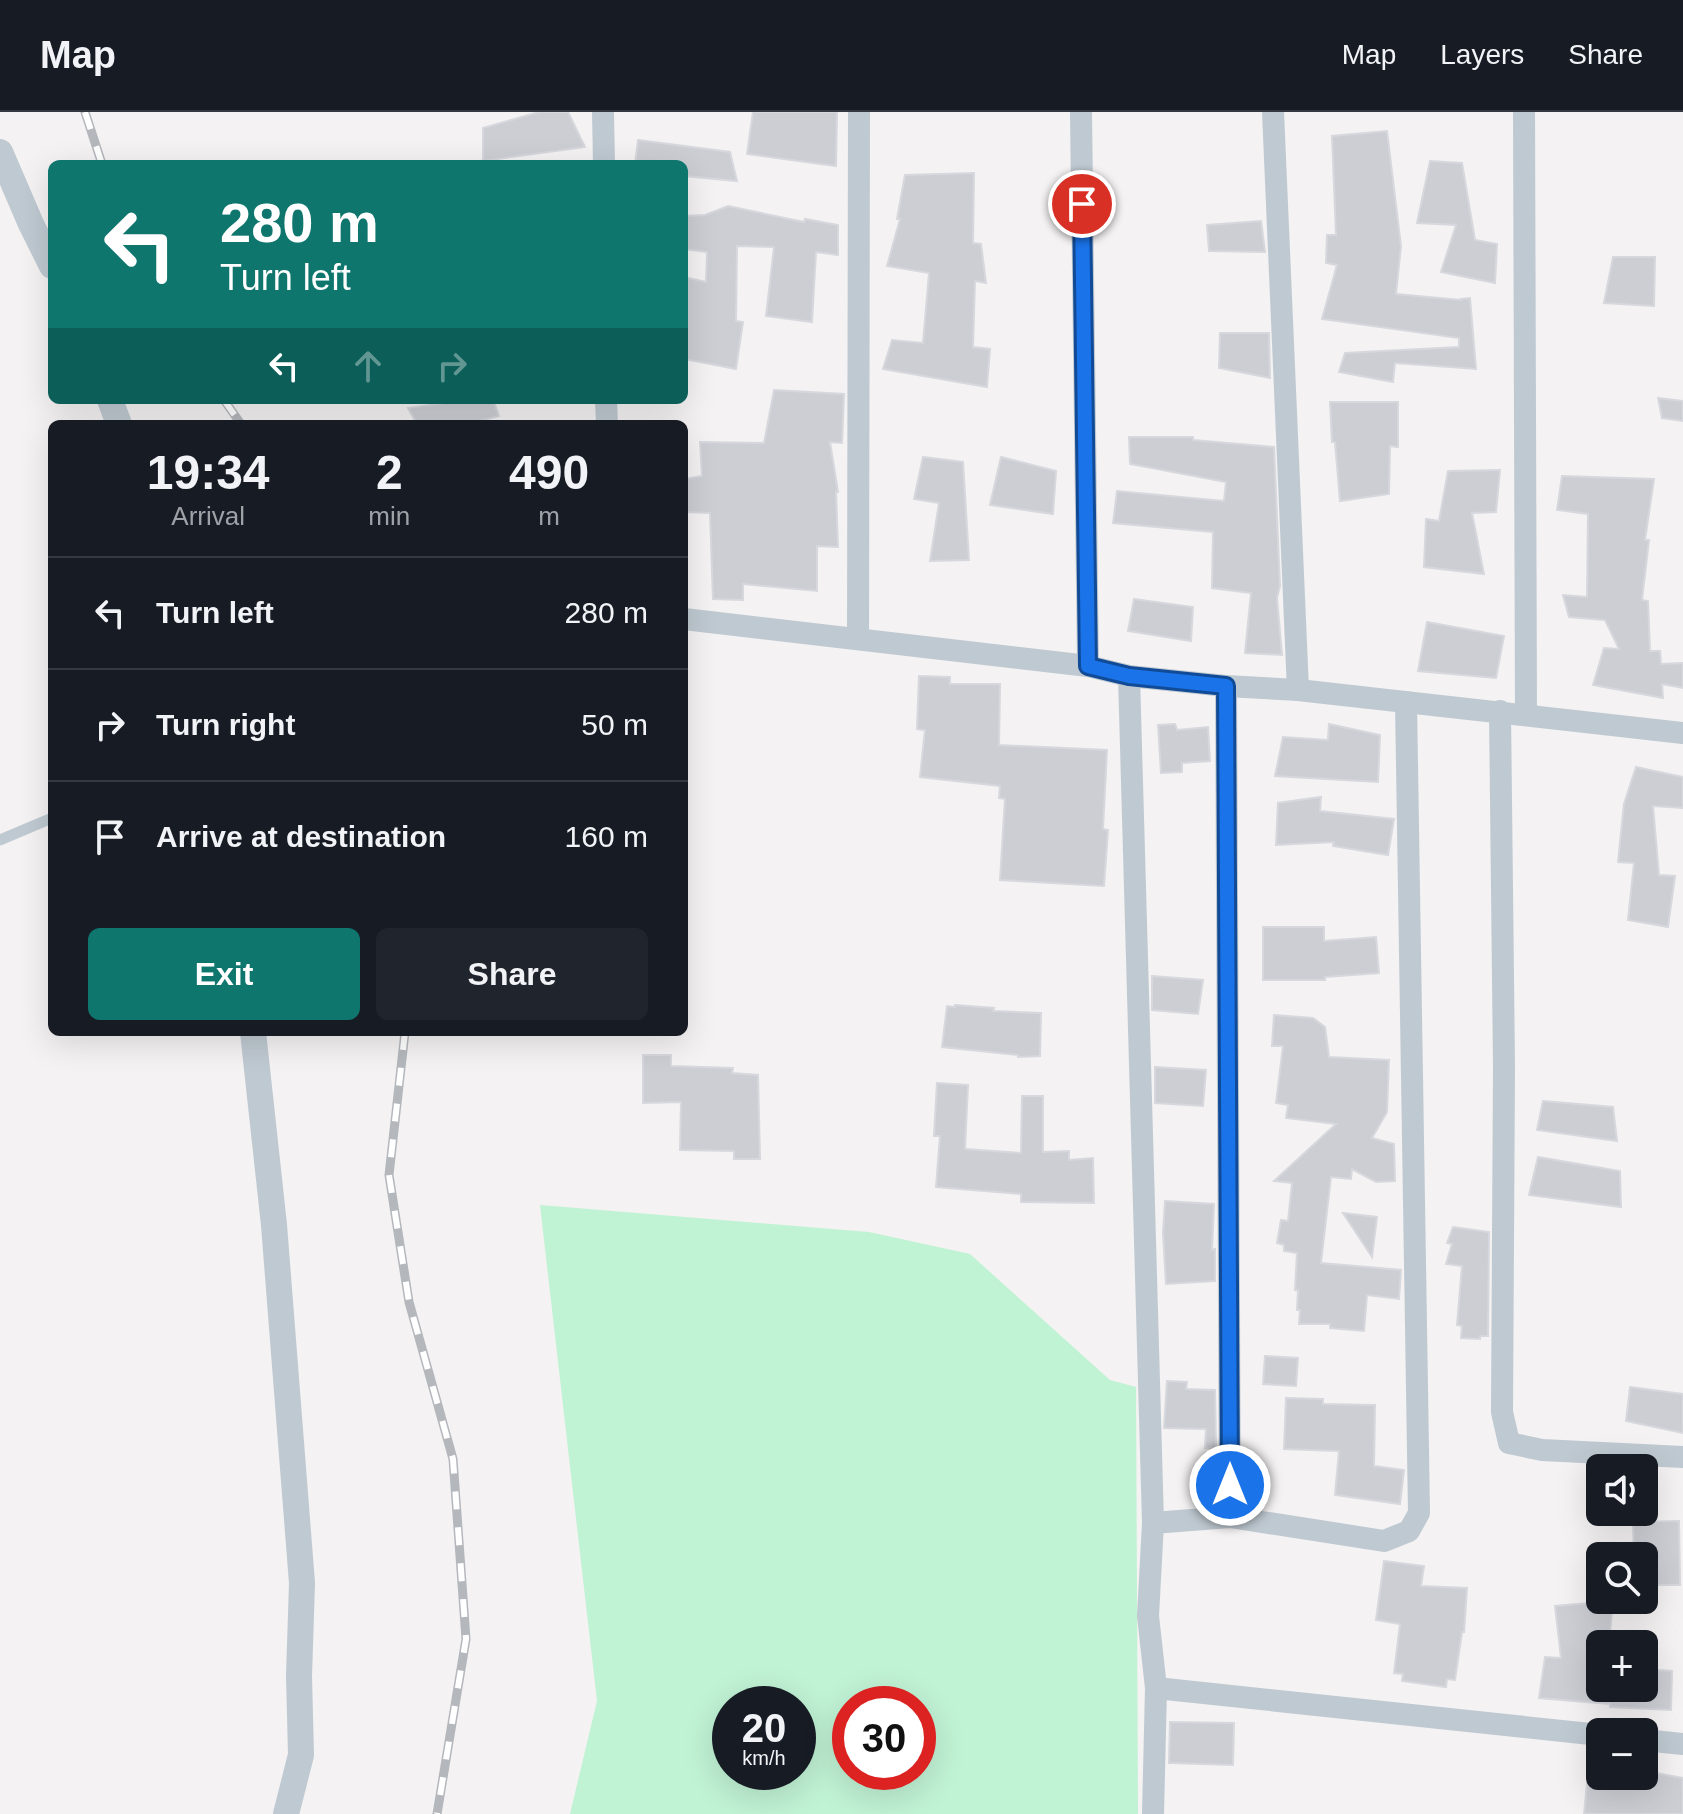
<!DOCTYPE html>
<html lang="en">
<head>
<meta charset="utf-8">
<style>
	:root { --surface:#171b24; --page:#20242c; --text:#f1f3f6; --muted:#9ea1a6; --line:#363941; --accent:#0f766e }
	body { margin:0; font-family:Helvetica,sans-serif; background:var(--page); color:var(--text); height:100vh; display:flex; flex-direction:column; font-size:30px; white-space:nowrap }
	* { box-sizing:border-box; margin:0 }
	p { font-size:26px; color:var(--muted) }
	.icon { flex:none; width:44px; height:44px; fill:none; stroke:currentColor; stroke-width:2; stroke-linecap:round; stroke-linejoin:round }
	.map { position:relative; flex:1; overflow:hidden }
	.side { position:absolute; left:48px; top:308px; width:640px; height:616px; display:flex; flex-direction:column; background:var(--surface); border-radius:12px; box-shadow:0 8px 32px #0002 }
	.side>* { flex:none }
	.hud { position:absolute; left:48px; top:48px; width:640px; height:244px; border-radius:12px; box-shadow:0 8px 32px #0002; background:#0f766e; color:#fff; overflow:hidden }
	.fabs { position:absolute; left:1586px; top:1342px; display:grid; gap:16px }
	.fabs a { display:grid; place-items:center; width:72px; height:72px; border-radius:12px; background:var(--surface); box-shadow:0 8px 32px #0002; font-size:40px }
	.speed { position:absolute; left:712px; top:1574px; display:flex; gap:16px; font-size:40px; font-weight:700; text-align:center }
	.speed>* { display:grid; place-content:center; width:104px; height:104px; border-radius:50%; background:var(--surface); box-shadow:0 8px 32px #0002; line-height:1 }
	.speed small { font-size:20px; font-weight:400 }
	.speed .limit { border:12px solid #d22; background:#fff; color:#111 }
	.pin { position:absolute; display:grid; place-items:center; width:68px; height:68px; color:#fff; margin:-34px; border:4px solid #fff; border-radius:50%; box-shadow:0 2px 8px #0007 }
	.me { position:absolute; width:88px; margin:-44px; rotate:0deg; stroke-linejoin:round; filter:drop-shadow(0 0 6px #0008) }
	.turn { display:flex; align-items:center; gap:28px; height:168px; padding:0 40px; font-size:36px }
	.turn .icon { width:104px; height:104px; stroke-width:2.5 }
	.turn b { display:block; font-size:56px; line-height:68px }
	.lanes { display:flex; align-items:center; height:76px; padding:0 40px; background:#0003; justify-content:center; gap:40px; direction:ltr }
	.lanes .off { opacity:.35 }
	.eta { display:flex; justify-content:space-evenly; align-items:center; height:136px; text-align:center }
	.eta b { font-size:48px; font-weight:600; line-height:56px }
	.action { display:flex; gap:16px; margin-top:auto; padding:16px 40px }
	.action a { flex:1; height:92px; border-radius:12px; background:var(--accent); color:#fff; font-size:32px; font-weight:600; line-height:92px; text-align:center }
	.action a+a { background:var(--page); color:var(--text) }
	ul { padding:0; list-style:none }
	li { display:flex; align-items:center; gap:24px; height:112px; padding:0 40px; border-top:2px solid var(--line) }
	li div { flex:1 }
	li b { display:block; font-size:30px }
	li em { font-style:normal }
	header { display:flex; align-items:center; gap:48px; box-sizing:border-box; height:112px; padding:0 40px; background:var(--surface); border-bottom:2px solid var(--line) }
	header strong { font-size:38px }
	nav { display:flex; gap:44px; margin-inline-start:auto; font-size:28px }
	.map>svg:first-child { display:block }
</style>
</head>
<body>
<header>
<strong>Map</strong>
<nav><a>Map</a><a>Layers</a><a>Share</a></nav>
</header>
<div class="map">
<svg width="1683" height="1702" viewBox="0 0 1683 1702">
	<rect width="100%" height="100%" fill="#f4f2f2"/>
	<!-- green -->
	<path fill="#c0f2d4" fill-rule="evenodd" d="M540 1093 869 1120 970 1142 1110 1268 1136 1275 1138 1702H570L597 1589ZM730 1592H798V1660H730ZM918 1592V1660H850V1592Z"/>
	<!-- building -->
	<g fill="#ccced4" stroke="#d6d8dd" stroke-width="2">
		<polygon points="539,0 568,0 585,35 483,49 483,16"/>
		<polygon points="753,0 837,0 836,54 747,42"/>
		<polygon points="1387,19 1401,134 1396,182 1461,188 1461,187 1470,186 1476,257 1395,251 1393,270 1339,260 1345,241 1459,235 1459,226 1322,207 1337,153 1326,151 1327,123 1336,123 1332,24"/>
		<polygon points="638,28 730,40 737,69 684,64 684,52 635,52"/>
		<polygon points="1430,49 1462,51 1475,128 1497,132 1495,171 1441,160 1456,113 1417,111"/>
		<polygon points="974,61 973,131 981,132 986,171 975,169 973,235 990,237 987,275 883,257 892,228 923,231 929,161 887,154 900,107 897,107 905,63"/>
		<polygon points="728,94 804,110 805,107 838,113 838,143 816,140 812,210 766,204 774,135 737,134 736,209 743,210 736,257 684,247 684,165 706,170 707,140 684,137 684,104 705,103"/>
		<polygon points="1261,109 1265,140 1209,139 1207,113"/>
		<polygon points="1613,145 1655,145 1654,194 1604,191"/>
		<polygon points="1220,221 1269,221 1270,266 1219,256"/>
		<polygon points="774,278 844,282 842,331 830,330 838,380 836,380 838,435 817,434 817,479 743,472 743,488 713,487 710,401 684,400 684,367 702,364 700,330 764,331"/>
		<polygon points="1658,286 1683,289 1683,309 1662,306"/>
		<polygon points="444,288 493,288 499,304 467,312 417,312 408,296 446,291"/>
		<polygon points="1330,290 1398,290 1398,335 1390,334 1389,382 1340,389 1335,330 1332,330"/>
		<polygon points="1129,325 1193,325 1193,328 1274,335 1280,474 1277,486 1282,543 1245,541 1251,481 1212,476 1213,420 1113,411 1117,379 1224,389 1226,370 1130,352"/>
		<polygon points="923,345 963,350 969,448 930,449 939,391 914,387"/>
		<polygon points="1001,345 1056,359 1053,402 990,393"/>
		<polygon points="1500,358 1496,400 1472,401 1484,462 1424,455 1426,407 1439,409 1448,359"/>
		<polygon points="1562,364 1654,367 1645,428 1649,428 1642,488 1648,489 1650,539 1660,539 1661,552 1683,551 1683,576 1662,572 1663,586 1593,573 1604,536 1619,537 1605,508 1569,505 1563,483 1587,485 1588,402 1557,398"/>
		<polygon points="1134,487 1193,495 1191,529 1128,519"/>
		<polygon points="1427,510 1504,524 1496,566 1418,559"/>
		<polygon points="919,564 950,565 950,572 1000,572 999,633 1107,638 1103,717 1108,718 1104,774 1000,768 1005,687 999,686 1000,674 920,665 925,618 917,617"/>
		<polygon points="1175,612 1177,618 1208,615 1210,649 1182,651 1182,660 1161,661 1158,613"/>
		<polygon points="1329,612 1380,623 1378,670 1275,664 1283,625 1328,628"/>
		<polygon points="1636,655 1683,665 1683,696 1653,694 1659,763 1675,764 1668,815 1628,808 1634,751 1618,750 1624,692"/>
		<polygon points="1321,685 1320,699 1394,707 1388,743 1333,734 1334,730 1276,733 1278,691"/>
		<polygon points="1263,815 1324,815 1324,829 1376,825 1379,861 1325,865 1325,868 1263,868"/>
		<polygon points="1152,864 1203,868 1198,902 1152,898"/>
		<polygon points="955,893 994,896 993,899 1041,901 1040,944 1018,945 1018,943 942,935 947,894 955,895"/>
		<polygon points="1274,903 1313,906 1325,915 1329,945 1389,948 1387,1000 1372,1026 1394,1032 1395,1069 1376,1070 1352,1057 1351,1067 1331,1065 1321,1151 1401,1158 1399,1187 1367,1183 1364,1219 1330,1216 1330,1212 1299,1212 1300,1198 1297,1198 1298,1178 1295,1178 1297,1141 1284,1139 1284,1133 1277,1131 1281,1108 1288,1109 1292,1071 1274,1069 1336,1012 1286,1006 1288,993 1276,991 1283,934 1272,934"/>
		<polygon points="643,943 671,943 671,954 733,956 732,961 758,963 760,1047 734,1047 734,1039 680,1038 681,990 643,991"/>
		<polygon points="1155,955 1206,958 1203,994 1155,991"/>
		<polygon points="937,971 968,973 965,1037 1021,1041 1022,984 1043,984 1043,1040 1069,1039 1069,1048 1093,1046 1094,1091 1021,1090 1021,1082 936,1075 940,1024 934,1024"/>
		<polygon points="1543,989 1613,995 1617,1029 1537,1018"/>
		<polygon points="1538,1045 1620,1059 1621,1095 1529,1083"/>
		<polygon points="1165,1089 1214,1092 1212,1138 1215,1137 1215,1169 1166,1172 1163,1121"/>
		<polygon points="1343,1101 1377,1105 1372,1145"/>
		<polygon points="1453,1115 1489,1120 1488,1224 1480,1224 1480,1227 1461,1226 1462,1214 1457,1213 1462,1154 1446,1152 1452,1132 1447,1131"/>
		<polygon points="1265,1244 1298,1246 1296,1274 1263,1272"/>
		<polygon points="1167,1269 1187,1270 1186,1277 1215,1278 1216,1336 1205,1336 1206,1317 1164,1316"/>
		<polygon points="1630,1275 1683,1282 1683,1321 1626,1309"/>
		<polygon points="1286,1286 1323,1287 1323,1292 1375,1293 1374,1354 1404,1358 1400,1392 1335,1383 1339,1339 1284,1337"/>
		<polygon points="1679,1409 1680,1473 1644,1473 1644,1444 1634,1444 1633,1410"/>
		<polygon points="1384,1449 1424,1454 1421,1474 1467,1476 1464,1520 1462,1520 1455,1568 1447,1567 1446,1575 1402,1569 1403,1562 1394,1561 1400,1512 1376,1508"/>
		<polygon points="1613,1489 1609,1532 1600,1532 1600,1576 1644,1576 1644,1557 1672,1559 1671,1598 1610,1595 1610,1592 1539,1586 1545,1545 1561,1546 1555,1494"/>
		<polygon points="1170,1610 1234,1611 1233,1653 1169,1651"/>
		<polygon points="1656,1661 1683,1666 1683,1702 1584,1702 1587,1671 1652,1677"/>
	</g>
	<g fill="none" stroke-linecap="round" stroke-linejoin="round">
		<!-- service -->
		<polyline stroke="#bfc9d1" stroke-width="11" points="0,728 52,706"/>
		<!-- minor -->
		<g stroke="#bfc9d1" stroke-width="22">
			<polyline points="603,0 604,52"/>
			<polyline points="1081,0 1088,554"/>
			<polyline points="1273,0 1298,578"/>
			<polyline points="1524,0 1526,602"/>
			<polyline points="606,288 607,312"/>
			<polyline points="684,507 1088,554 1129,564 1226,574 1298,578 1683,621"/>
			<polyline points="858,527 859,0"/>
			<polyline points="1129,564 1153,1411 1148,1504 1156,1576 1600,1623"/>
			<polyline points="1226,574 1230,1405"/>
			<polyline points="1500,599 1504,955 1502,1300 1509,1331 1542,1338 1683,1345"/>
			<polyline points="1153,1411 1230,1405 1384,1429 1409,1419 1419,1401 1406,590"/>
			<polyline points="1644,1628 1683,1632"/>
			<polyline points="1153,1702 1156,1576"/>
		</g>
		<!-- tertiary -->
		<g stroke="#bfc9d1" stroke-width="26">
			<polyline points="0,40 31,112 52,154"/>
			<polyline points="110,288 119,312"/>
			<polyline points="253,920 274,1113 302,1471 299,1564 301,1643 286,1702"/>
		</g>
		<!-- rail casing -->
		<g stroke="#b4b7bc" stroke-width="9">
			<g id="rail">
				<polyline points="85,0 102,52"/>
				<polyline points="224,288 241,312"/>
				<polyline points="405,920 389,1063 409,1190 453,1347 466,1527 437,1702"/>
			</g>
		</g>
		<!-- rail -->
		<use href="#rail" stroke="#fff" stroke-width="6" stroke-dasharray="18" stroke-linecap="butt"/>
	</g>
	<g fill="none" stroke-linecap="round" stroke-linejoin="round">
		<!-- route casing -->
		<g stroke="#114b97" stroke-width="20">
			<polyline id="route" points="1082,92 1088,554 1129,564 1226,574 1230,1373"/>
		</g>
		<!-- route -->
		<use href="#route" stroke="#1a73e8" stroke-width="14"/>
	</g>
</svg>
<div class="fabs">
<a><svg class="icon" aria-label="sound" viewBox="0 0 24 24"><path d="M4 9h4l5-4v14l-5-4H4zM17 9q2 3 0 6"/></svg></a>
<a><svg class="icon" aria-label="search" viewBox="0 0 24 24"><circle cx="10" cy="10" r="6"/><path d="M15 15l6 6"/></svg></a>
<a>+</a>
<a>−</a>
</div>
<div class="speed"><div>20<small>km/h</small></div><div class="limit">30</div></div>
<div class="pin" style="left:1082px;top:92px;background:#d93025"><svg class="icon" aria-label="arrive" viewBox="0 0 24 24"><path d="M6 21V4h12l-3 4 3 4H6"/></svg></div>
<svg class="me" style="left:1230px;top:1373px" viewBox="-20 -20 40 40"><circle r="17" fill="#1a73e8" stroke="#fff" stroke-width="3"/><path d="M0-11L8 9 0 5-8 9z" fill="#fff"/></svg>
<div class="hud">
<div class="turn"><svg class="icon" aria-label="left" viewBox="0 0 24 24"><path d="M17 20v-9H6M10 6l-5 5 5 5"/></svg><div><b>280 m</b>Turn left</div></div>
<div class="lanes"><svg class="icon" aria-label="left" viewBox="0 0 24 24"><path d="M17 20v-9H6M10 6l-5 5 5 5"/></svg><svg class="icon off" aria-label="ahead" viewBox="0 0 24 24"><path d="M12 20V5M6 11l6-6 6 6"/></svg><svg class="icon off" aria-label="right" viewBox="0 0 24 24"><path d="M7 20v-9h11M14 6l5 5-5 5"/></svg></div>
</div>
<section class="side">
<div class="eta">
<div><b>19:34</b><p>Arrival</p></div>
<div><b>2</b><p>min</p></div>
<div><b>490</b><p>m</p></div>
</div>
<ul>
<li><svg class="icon" aria-label="left" viewBox="0 0 24 24"><path d="M17 20v-9H6M10 6l-5 5 5 5"/></svg><div><b>Turn left</b></div><em>280 m</em></li>
<li><svg class="icon" aria-label="right" viewBox="0 0 24 24"><path d="M7 20v-9h11M14 6l5 5-5 5"/></svg><div><b>Turn right</b></div><em>50 m</em></li>
<li><svg class="icon" aria-label="arrive" viewBox="0 0 24 24"><path d="M6 21V4h12l-3 4 3 4H6"/></svg><div><b>Arrive at destination</b></div><em>160 m</em></li>
</ul>
<div class="action"><a>Exit</a><a>Share</a></div>
</section>
</div>
</body>
</html>
